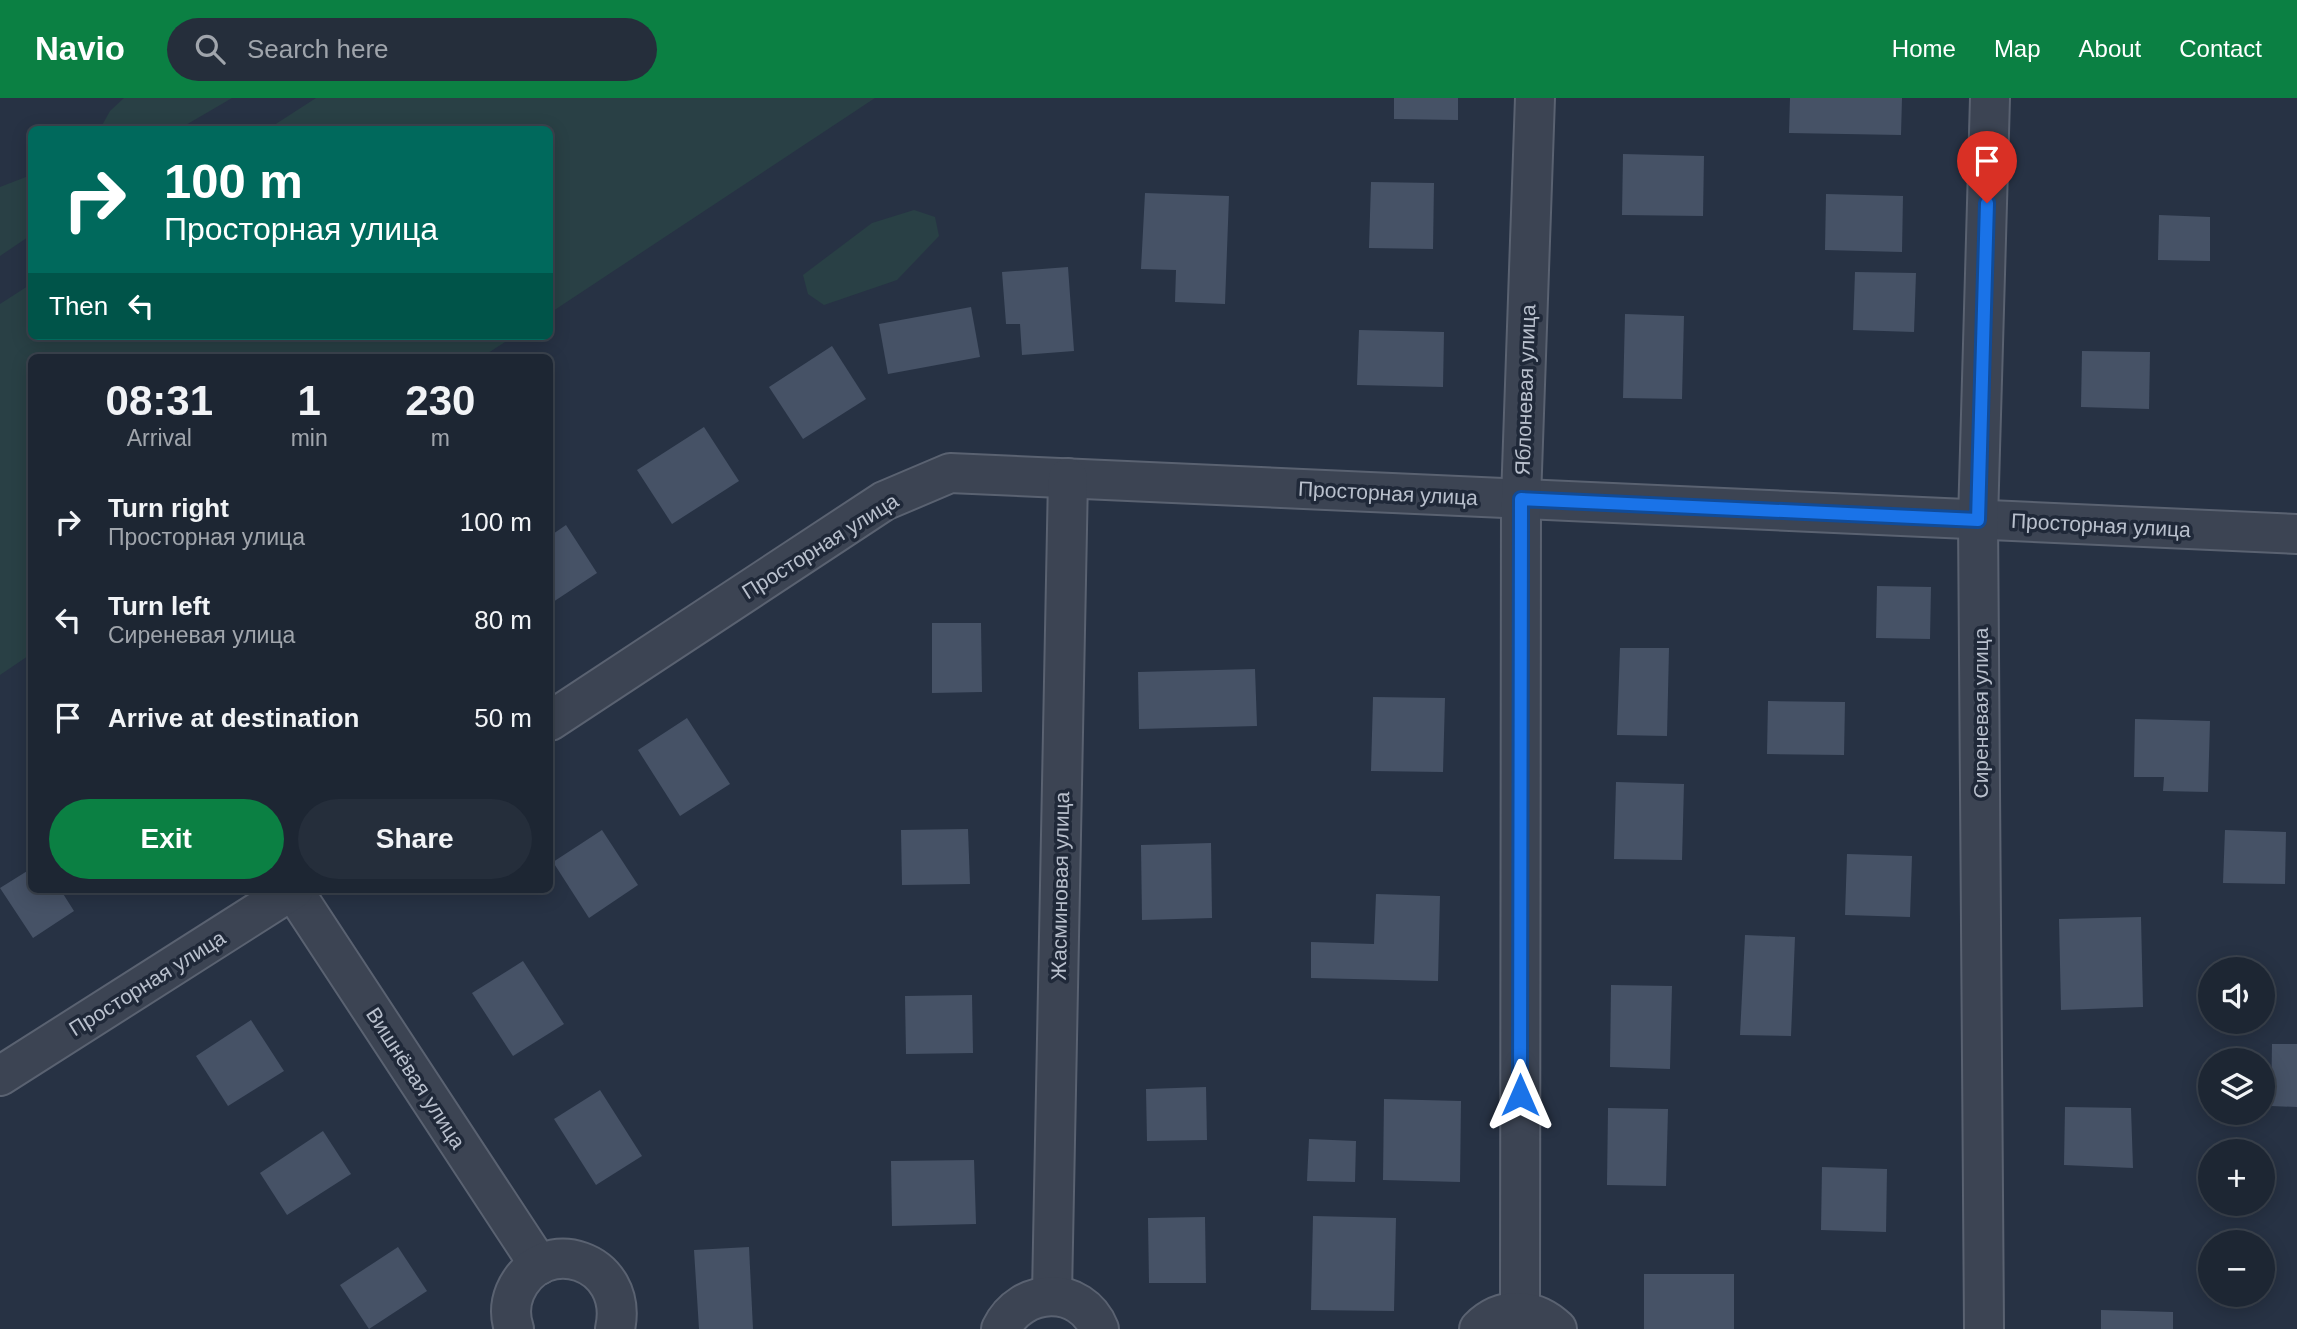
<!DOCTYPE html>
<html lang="en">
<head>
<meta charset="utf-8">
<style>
	:root { --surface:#1d2633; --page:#252e3b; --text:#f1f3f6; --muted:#a0a5ac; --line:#3b434e; --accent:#0b8043 }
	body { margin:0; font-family:Helvetica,sans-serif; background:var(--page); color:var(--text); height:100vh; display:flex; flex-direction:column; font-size:26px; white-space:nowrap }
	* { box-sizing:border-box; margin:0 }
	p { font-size:23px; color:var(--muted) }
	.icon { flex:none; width:38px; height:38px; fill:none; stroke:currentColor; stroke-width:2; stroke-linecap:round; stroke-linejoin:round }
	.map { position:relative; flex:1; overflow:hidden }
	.sheet { position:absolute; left:28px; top:256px; width:525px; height:539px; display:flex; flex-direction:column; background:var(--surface); border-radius:10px; box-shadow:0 4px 18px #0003,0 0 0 2px var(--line) }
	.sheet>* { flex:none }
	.banner { position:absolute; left:28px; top:28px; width:525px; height:214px; border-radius:10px; box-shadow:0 4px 18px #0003,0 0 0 2px var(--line); background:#00695c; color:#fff; overflow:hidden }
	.fabs { position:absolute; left:2198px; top:859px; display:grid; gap:14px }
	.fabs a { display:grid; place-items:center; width:77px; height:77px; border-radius:50%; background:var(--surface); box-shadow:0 4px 18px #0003,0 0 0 2px var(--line); font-size:35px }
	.pin { position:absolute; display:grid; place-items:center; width:60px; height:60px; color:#fff; margin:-72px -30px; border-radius:50% 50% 50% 0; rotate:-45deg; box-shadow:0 0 7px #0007 }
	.pin .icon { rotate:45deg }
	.me { position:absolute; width:77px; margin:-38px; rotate:0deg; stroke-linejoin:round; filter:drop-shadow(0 0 5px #0008) }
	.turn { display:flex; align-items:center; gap:24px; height:147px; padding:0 21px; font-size:32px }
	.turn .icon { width:91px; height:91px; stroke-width:2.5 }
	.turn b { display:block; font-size:49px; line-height:60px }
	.then { display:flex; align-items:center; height:66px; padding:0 21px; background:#0003; gap:14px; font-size:26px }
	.eta { display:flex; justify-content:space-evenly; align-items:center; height:119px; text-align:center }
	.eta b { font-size:42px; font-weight:600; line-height:49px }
	.cta { display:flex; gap:14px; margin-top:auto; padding:14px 21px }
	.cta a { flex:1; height:80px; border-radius:42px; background:var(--accent); color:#fff; font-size:28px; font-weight:600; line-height:80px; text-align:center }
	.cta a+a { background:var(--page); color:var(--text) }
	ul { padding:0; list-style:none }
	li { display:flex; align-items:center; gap:21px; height:98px; padding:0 21px }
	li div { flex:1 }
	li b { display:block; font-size:26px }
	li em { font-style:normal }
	header { display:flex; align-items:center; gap:42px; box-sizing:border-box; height:98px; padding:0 35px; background:var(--accent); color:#fff }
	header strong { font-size:33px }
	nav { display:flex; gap:38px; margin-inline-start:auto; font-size:24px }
	.search { width:490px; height:63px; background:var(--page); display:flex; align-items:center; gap:18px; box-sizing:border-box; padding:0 24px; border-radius:38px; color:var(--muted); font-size:26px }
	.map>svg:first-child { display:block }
</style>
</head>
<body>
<header>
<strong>Navio</strong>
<div class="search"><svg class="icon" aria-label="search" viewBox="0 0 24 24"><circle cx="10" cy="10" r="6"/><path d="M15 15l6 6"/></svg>Search here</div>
<nav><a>Home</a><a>Map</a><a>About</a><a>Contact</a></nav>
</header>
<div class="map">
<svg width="2297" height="1231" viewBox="0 0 2297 1231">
	<rect width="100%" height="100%" fill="#273244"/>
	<!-- green -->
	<g fill="#294045">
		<polygon points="124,0 232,0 179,31 100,31 110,13"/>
		<polygon points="316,0 875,0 550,215 550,32 268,31"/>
		<polygon points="31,77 31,137 0,158 0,89"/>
		<polygon points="914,112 935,119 939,138 897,182 824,207 808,196 803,177 872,125"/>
		<polygon points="31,186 32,238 514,238 482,259 32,259 31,556 0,577 0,206"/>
	</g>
	<!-- building -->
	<g fill="#465266">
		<polygon points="1394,0 1458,0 1458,22 1394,21"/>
		<polygon points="1790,0 1902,0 1901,37 1789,35"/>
		<polygon points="1623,56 1704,58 1703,118 1622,117"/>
		<polygon points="1371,84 1434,85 1433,151 1369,150"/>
		<polygon points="1145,95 1229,98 1225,206 1175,204 1176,172 1141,171"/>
		<polygon points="1826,96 1903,98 1902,154 1825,152"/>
		<polygon points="2159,117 2210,119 2210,163 2158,162"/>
		<polygon points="1068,169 1074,253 1022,257 1020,226 1006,226 1002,174"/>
		<polygon points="1855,174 1916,175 1914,234 1853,232"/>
		<polygon points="971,209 980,259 888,276 879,226"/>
		<polygon points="1625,216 1684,218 1682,301 1623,300"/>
		<polygon points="1359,232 1444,234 1443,289 1357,287"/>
		<polygon points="832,248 866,301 803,341 769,289"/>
		<polygon points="2082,253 2150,254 2149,311 2081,309"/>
		<polygon points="704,329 739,383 672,426 637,372"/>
		<polygon points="566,427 597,475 550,506 550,438"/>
		<polygon points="1877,488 1931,489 1930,541 1876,540"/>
		<polygon points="932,525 981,525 982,594 932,595"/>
		<polygon points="1620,550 1669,550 1667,638 1617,637"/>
		<polygon points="1255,571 1257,628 1139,631 1138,574"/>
		<polygon points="1373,599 1445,600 1443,674 1371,673"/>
		<polygon points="1768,603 1845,604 1844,657 1767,656"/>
		<polygon points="687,620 730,686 680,718 638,652"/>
		<polygon points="2135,621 2210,623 2208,694 2163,693 2164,679 2134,679"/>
		<polygon points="1616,684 1684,686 1682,762 1614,761"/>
		<polygon points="968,731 970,786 902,787 901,732"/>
		<polygon points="602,732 638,787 589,820 553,764"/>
		<polygon points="2225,732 2286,734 2285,786 2223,785"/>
		<polygon points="1211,745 1212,820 1142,822 1141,747"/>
		<polygon points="1847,756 1912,758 1910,819 1845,817"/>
		<polygon points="32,770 32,791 60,791 74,813 33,840 0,790"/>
		<polygon points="1376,796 1440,798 1438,883 1311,880 1311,844 1374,846"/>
		<polygon points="2141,819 2143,909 2061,912 2059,821"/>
		<polygon points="1745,837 1795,839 1791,938 1740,937"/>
		<polygon points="523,863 564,926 513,958 472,895"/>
		<polygon points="1611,887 1672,888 1670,971 1610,969"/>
		<polygon points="972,897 973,955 906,956 905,898"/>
		<polygon points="251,922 284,973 228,1008 196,958"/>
		<polygon points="2272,946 2297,946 2297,1009 2271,1008"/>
		<polygon points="1206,989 1207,1042 1147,1043 1146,991"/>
		<polygon points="600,992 642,1058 596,1087 554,1021"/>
		<polygon points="1384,1001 1461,1003 1460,1084 1383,1082"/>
		<polygon points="2065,1009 2131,1010 2133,1070 2064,1067"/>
		<polygon points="1608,1010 1668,1011 1666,1088 1607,1087"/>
		<polygon points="323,1033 351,1076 287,1117 260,1075"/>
		<polygon points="1309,1041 1356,1043 1355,1084 1307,1083"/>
		<polygon points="974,1062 976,1126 892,1128 891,1063"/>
		<polygon points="1822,1069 1887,1071 1886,1134 1821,1132"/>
		<polygon points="1313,1118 1396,1120 1394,1213 1311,1212"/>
		<polygon points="1205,1119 1206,1185 1149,1185 1148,1120"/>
		<polygon points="398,1149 427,1193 369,1231 340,1187"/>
		<polygon points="749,1149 753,1231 699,1231 694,1152"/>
		<rect x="1644" y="1176" width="90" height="55"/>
		<polygon points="2101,1212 2173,1214 2173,1231 2101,1231"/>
	</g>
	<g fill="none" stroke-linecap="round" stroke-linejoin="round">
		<!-- street casing -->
		<g stroke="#5a6271" stroke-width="42">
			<g id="street">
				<polyline points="550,623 884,403 950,375 2297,436"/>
				<polyline points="293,792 539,1167"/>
				<polyline points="0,978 294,791"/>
				<polyline points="1052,1196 1068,380"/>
				<polyline points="1520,1213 1521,401 1535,0"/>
				<path d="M514 1231C510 1219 510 1206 515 1194 542 1133 630 1162 615 1231"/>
				<path d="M1001 1231C1021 1189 1081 1186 1099 1231"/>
				<path d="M1479 1231C1502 1208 1534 1209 1557 1231"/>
				<polyline points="1984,1231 1978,422 1990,0"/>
			</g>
		</g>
		<!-- street -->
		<use href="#street" stroke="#3c4453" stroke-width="38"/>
	</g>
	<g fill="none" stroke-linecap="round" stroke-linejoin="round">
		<!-- route casing -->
		<g stroke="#114b97" stroke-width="18">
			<polyline id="route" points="1520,997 1521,401 1978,422 1987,105"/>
		</g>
		<!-- route -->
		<use href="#route" stroke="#1a73e8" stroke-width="12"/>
	</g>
	<g text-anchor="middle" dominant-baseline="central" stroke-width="7" stroke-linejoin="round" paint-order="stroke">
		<!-- street labels -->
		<g font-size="21" fill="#b9c0cd" stroke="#202939">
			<text transform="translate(1525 292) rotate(-88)">Яблоневая улица</text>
			<text transform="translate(1388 395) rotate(3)">Просторная улица</text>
			<text transform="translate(2101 427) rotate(3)">Просторная улица</text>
			<text transform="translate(820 448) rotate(-32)">Просторная улица</text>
			<text transform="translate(1980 615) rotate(-90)">Сиреневая улица</text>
			<text transform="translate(1060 788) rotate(-89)">Жасминовая улица</text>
			<text transform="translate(147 885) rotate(-32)">Просторная улица</text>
			<text transform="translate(416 980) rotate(57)">Вишнёвая улица</text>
		</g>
	</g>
</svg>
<div class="fabs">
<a><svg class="icon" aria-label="sound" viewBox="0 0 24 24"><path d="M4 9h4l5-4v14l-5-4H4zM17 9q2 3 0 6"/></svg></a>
<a><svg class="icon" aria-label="layers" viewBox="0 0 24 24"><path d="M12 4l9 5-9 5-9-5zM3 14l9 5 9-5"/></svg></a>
<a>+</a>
<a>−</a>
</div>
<div class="pin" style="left:1987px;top:105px;background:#d93025"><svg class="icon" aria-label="arrive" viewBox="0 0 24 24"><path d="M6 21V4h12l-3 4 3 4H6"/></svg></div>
<svg class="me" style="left:1520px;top:997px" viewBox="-20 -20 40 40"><path d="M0-17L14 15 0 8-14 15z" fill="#1a73e8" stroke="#fff" stroke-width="4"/></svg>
<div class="banner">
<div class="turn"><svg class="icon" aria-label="right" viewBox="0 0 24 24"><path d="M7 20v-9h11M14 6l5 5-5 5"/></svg><div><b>100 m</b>Просторная улица</div></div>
<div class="then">Then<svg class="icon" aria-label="left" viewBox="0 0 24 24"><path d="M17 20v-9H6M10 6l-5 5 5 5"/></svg></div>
</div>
<section class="sheet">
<div class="eta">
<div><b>08:31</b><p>Arrival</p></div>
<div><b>1</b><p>min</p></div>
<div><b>230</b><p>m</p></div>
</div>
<ul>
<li><svg class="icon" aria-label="right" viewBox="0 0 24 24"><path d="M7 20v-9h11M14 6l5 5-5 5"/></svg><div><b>Turn right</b><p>Просторная улица</p></div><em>100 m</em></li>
<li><svg class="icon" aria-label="left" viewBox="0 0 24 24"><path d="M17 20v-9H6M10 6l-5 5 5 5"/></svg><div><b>Turn left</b><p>Сиреневая улица</p></div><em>80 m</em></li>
<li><svg class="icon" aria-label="arrive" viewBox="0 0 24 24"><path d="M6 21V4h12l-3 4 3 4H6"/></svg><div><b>Arrive at destination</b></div><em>50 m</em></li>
</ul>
<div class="cta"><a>Exit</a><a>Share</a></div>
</section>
</div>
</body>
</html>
